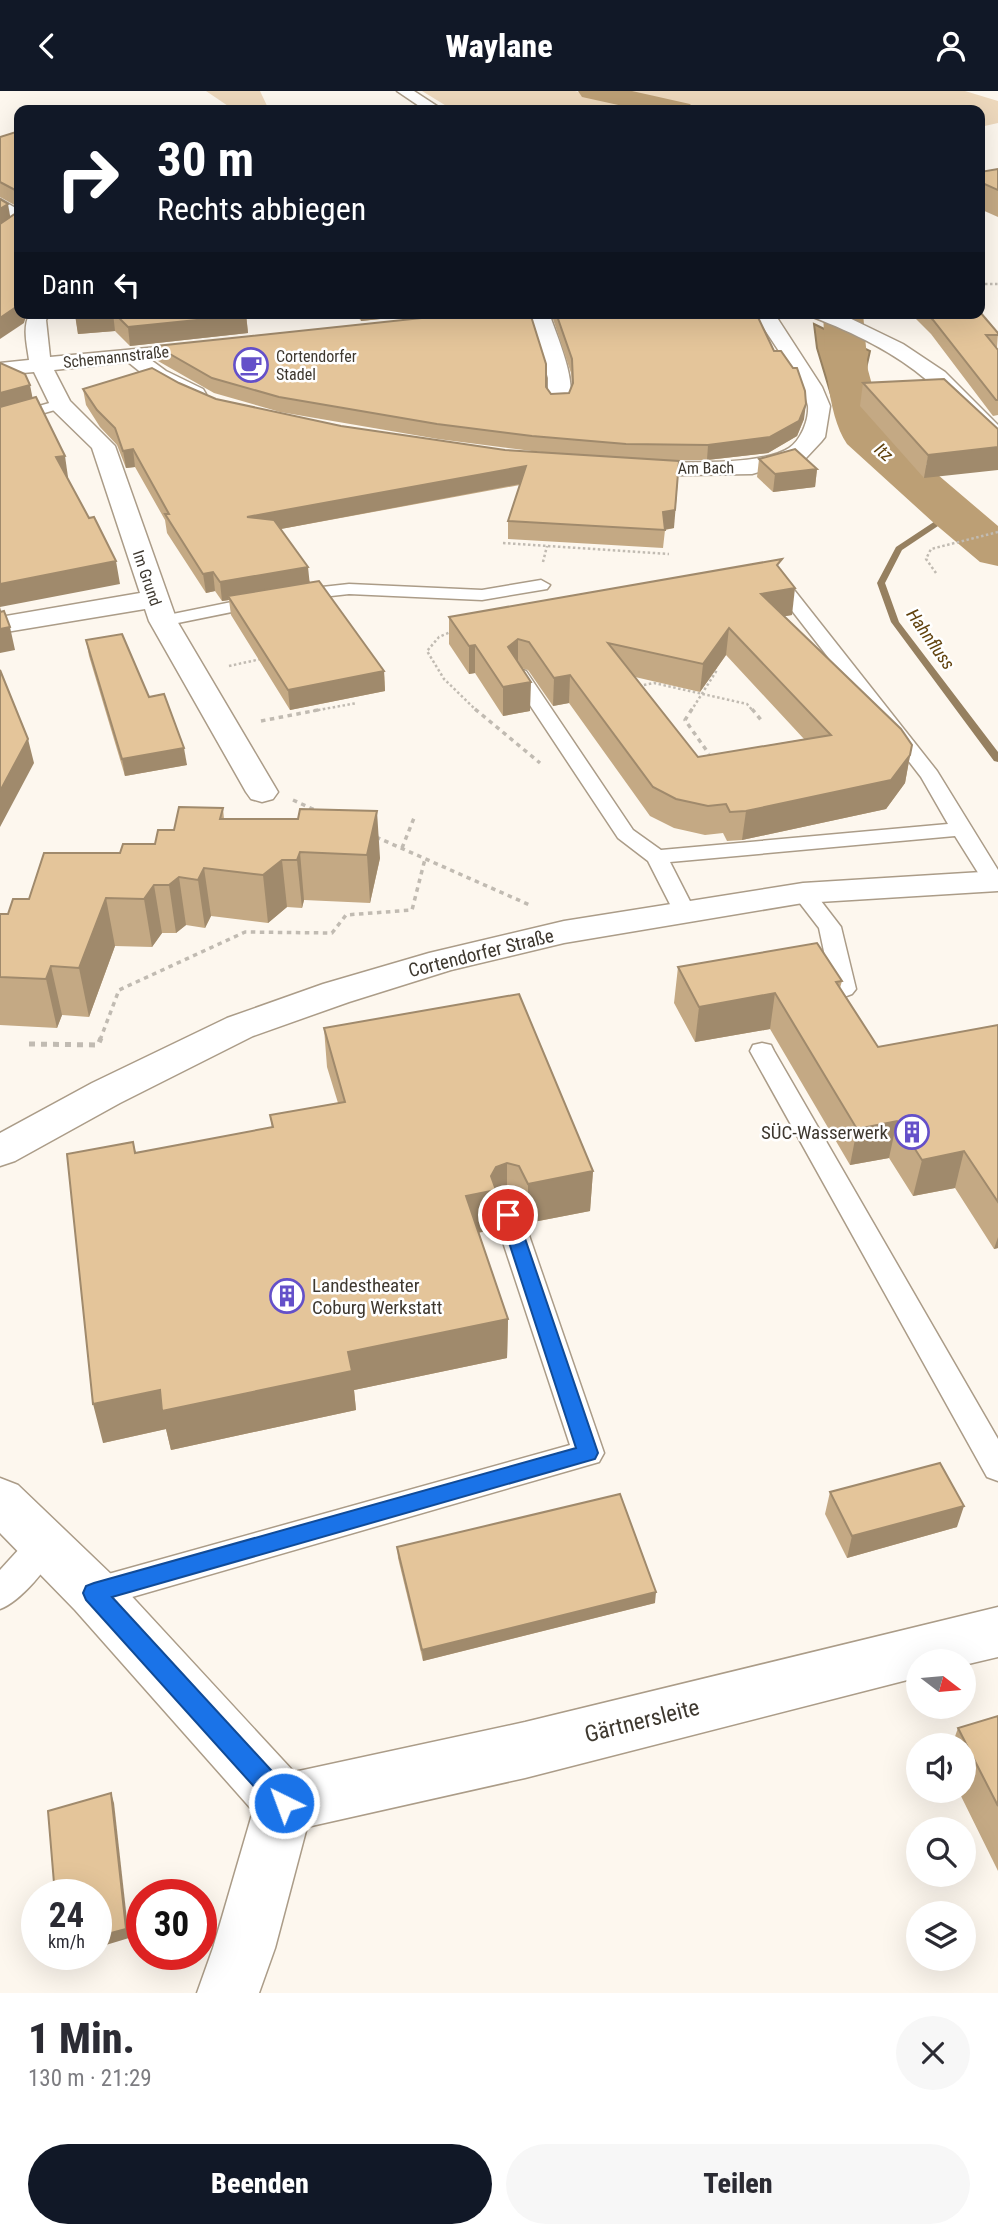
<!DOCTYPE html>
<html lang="de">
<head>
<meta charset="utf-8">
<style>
	:root { --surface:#fff; --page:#f7f7f7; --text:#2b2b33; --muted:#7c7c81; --accent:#111827 }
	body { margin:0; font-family:"Roboto Condensed",sans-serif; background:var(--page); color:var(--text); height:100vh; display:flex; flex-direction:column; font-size:26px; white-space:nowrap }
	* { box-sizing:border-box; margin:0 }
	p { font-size:23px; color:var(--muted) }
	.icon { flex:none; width:38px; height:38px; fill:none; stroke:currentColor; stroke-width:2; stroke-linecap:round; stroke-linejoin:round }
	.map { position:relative; height:1902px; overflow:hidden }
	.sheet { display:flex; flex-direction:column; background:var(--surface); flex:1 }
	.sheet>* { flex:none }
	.guide { position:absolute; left:14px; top:14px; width:971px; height:214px; border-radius:14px; box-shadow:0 7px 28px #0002; background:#111827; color:#fff; overflow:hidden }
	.needle { width:46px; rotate:106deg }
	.buttons { position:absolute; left:906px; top:1558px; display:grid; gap:14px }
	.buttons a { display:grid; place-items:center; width:70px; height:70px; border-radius:50%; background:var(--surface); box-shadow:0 7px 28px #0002; font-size:35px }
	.speed { position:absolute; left:21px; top:1788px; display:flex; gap:14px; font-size:35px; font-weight:700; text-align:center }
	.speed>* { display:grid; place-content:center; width:91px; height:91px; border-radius:50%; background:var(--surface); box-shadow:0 7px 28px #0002; line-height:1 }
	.speed small { font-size:18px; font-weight:400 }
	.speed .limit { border:10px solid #d22; background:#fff; color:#111 }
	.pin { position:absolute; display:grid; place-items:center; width:60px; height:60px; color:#fff; margin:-30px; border:4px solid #fff; border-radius:50%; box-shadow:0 2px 7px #0007 }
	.me { position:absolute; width:77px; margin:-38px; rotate:318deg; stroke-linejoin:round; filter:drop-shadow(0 0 5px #0008) }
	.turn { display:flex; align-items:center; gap:24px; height:147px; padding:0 28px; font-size:32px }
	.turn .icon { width:91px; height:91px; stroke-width:2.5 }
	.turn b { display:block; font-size:49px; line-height:60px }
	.then { display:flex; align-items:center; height:66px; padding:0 28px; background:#0003; gap:14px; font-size:26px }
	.round { display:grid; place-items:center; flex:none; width:74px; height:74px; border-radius:37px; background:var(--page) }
	.summary { display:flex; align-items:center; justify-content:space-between; height:119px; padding:0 28px }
	h1 { font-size:42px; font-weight:800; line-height:52px }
	.button { display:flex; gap:14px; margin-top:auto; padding:14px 28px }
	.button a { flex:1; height:80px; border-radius:42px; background:var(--accent); color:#fff; font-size:28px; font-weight:800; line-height:80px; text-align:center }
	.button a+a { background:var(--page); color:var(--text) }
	header { display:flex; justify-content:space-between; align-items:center; height:91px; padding:0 28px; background:var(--accent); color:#fff; font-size:32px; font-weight:800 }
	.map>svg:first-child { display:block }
</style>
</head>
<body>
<header><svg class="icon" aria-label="back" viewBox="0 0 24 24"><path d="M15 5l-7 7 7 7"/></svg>Waylane<svg class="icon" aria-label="person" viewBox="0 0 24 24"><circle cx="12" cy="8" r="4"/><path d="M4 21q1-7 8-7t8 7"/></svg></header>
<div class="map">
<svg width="998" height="1902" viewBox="0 0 998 1902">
	<rect width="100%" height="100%" fill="#fdf7ee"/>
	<!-- green -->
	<g fill="#edd8bc">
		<polygon points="206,0 260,0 269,19 234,19"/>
		<polygon points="422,0 575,0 659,19 453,19"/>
		<polygon points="616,0 965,0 998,10 998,32 980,36 980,19 708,19"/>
	</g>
	<!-- water -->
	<polygon fill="#bc9f75" stroke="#968060" stroke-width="2" points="814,233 870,260 865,282 866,330 873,337 838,327 817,257"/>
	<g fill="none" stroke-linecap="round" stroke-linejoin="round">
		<!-- stream -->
		<polygon fill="#968060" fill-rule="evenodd" points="949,421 956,423 902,459 885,492 899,531 998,661 998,671 994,670 891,531 877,492 896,456"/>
		<!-- river -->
		<g fill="#bc9f75" fill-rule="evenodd">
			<polygon points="578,0 632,0 690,13 695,19 641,19 582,6"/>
			<path d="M823 222H863L868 279 884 338 998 435V475L980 471 935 433 847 353C826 322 825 259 823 222Z"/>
		</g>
		<!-- lane casing -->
		<g stroke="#ab9c88" stroke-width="3">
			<g id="lane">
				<polygon points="60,309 65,310 65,316 0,335 0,326"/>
				<polygon points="541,489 550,494 547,498 482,509 349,503 286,510 163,535 154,530 163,525 286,500 349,493 482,499"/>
				<polygon points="785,494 791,495 937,680 998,779 998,797 987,796 955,745 670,771 695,820 692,825 676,825 648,770 618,747 510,584 519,578 526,580 633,739 661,759 948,733 921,686 776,499"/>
				<polygon points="803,795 811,797 841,836 856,898 852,903 844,906 836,903 832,898 819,837 792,802 795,797"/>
				<polygon points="762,952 771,954 774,960 998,1348 998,1390 987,1386 750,960 753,954"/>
				<polygon points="508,1114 518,1117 522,1124 604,1362 599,1371 94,1517 82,1513 77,1502 82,1491 94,1487 570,1354 494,1124 498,1117"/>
				<path d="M43 1441 55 1445 59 1455C50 1475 20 1511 0 1518V1479L31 1445Z"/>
			</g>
		</g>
		<!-- street casing -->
		<g stroke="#ab9c88" stroke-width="3">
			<g id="street">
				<polygon points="0,108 19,119 19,132 0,121"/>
				<path d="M30 222H50L46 229 50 266 158 256 165 258 169 262 165 266 151 269 166 280 203 298 206 303 203 308C180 313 145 285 128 271L54 279 70 310 115 355 177 530 278 701 273 708 262 711 251 708 246 701 149 530 145 518 0 542V526L140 502 92 357 52 318 34 281 0 284V272L29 269C27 254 22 236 30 222Z"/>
				<path d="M529 222H549C556 243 580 296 567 315H551L548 310V287Z"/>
				<path d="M754 222H774L822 296 830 315 825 346 821 351 806 367 752 383 625 385 616 383 613 378 616 373 625 371C664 370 759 377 789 357 801 349 809 329 808 315 805 295 766 242 754 222Z"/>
				<polygon points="998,780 998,800 803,812 564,852 451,879 349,911 253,945 120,1012 15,1070 0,1075 0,1042 92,992 227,927 323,893 429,862 564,830 803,792"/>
				<polygon points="0,1387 18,1394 113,1485 294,1681 525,1631 998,1516 998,1566 964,1574 964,1570 919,1570 919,1586 525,1687 307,1736 275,1857 259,1902 197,1902 213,1857 253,1720 75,1519 0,1442"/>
			</g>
		</g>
		<!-- secondary casing -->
		<g stroke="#ab9c88" stroke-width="3">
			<g id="secondary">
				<polygon points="397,0 414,0 443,19 425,19"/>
				<path d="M810 222H839L903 253 945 281 998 334V354L990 352C969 331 950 308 928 290 894 261 854 242 813 226Z"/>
			</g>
		</g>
		<!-- path-far2 -->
		<g stroke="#c1bbb2" stroke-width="2.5" stroke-dasharray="2.5 2.5" stroke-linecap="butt">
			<polyline points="980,193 998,193"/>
			<polyline points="503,452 669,463"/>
			<polyline points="543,471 547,455"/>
			<polyline points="936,482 926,468 931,458 998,441"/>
			<polyline points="453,540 439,546 427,560 444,588 477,620"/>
			<polyline points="229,575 261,568"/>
			<polyline points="639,595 654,592 747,613 753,620"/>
			<polyline points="313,620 357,612"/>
			<polyline points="691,620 717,579 714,575"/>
		</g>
		<!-- path-far1 -->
		<g stroke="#c1bbb2" stroke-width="3.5" stroke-dasharray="4.5 4.5" stroke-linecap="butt">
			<polyline points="475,618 540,672"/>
			<polyline points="692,618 685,629 709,663"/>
			<polyline points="752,618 761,629"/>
			<polyline points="261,630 323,618"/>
			<polyline points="293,709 317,720"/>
			<polyline points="376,746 532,815"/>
			<polyline points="402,757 414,727"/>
			<polyline points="100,949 119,899 245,841 332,842 346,824 412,819 425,768"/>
		</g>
		<!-- path -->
		<polyline stroke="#c1bbb2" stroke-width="5" stroke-dasharray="6 6" stroke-linecap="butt" points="29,953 98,954 101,947"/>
		<!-- lane -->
		<use href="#lane" fill="#fff" fill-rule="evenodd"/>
		<!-- street -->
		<use href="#street" fill="#fff" fill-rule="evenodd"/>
		<!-- secondary -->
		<use href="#secondary" fill="#fff" fill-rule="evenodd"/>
	</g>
	<!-- wall -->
	<g fill="#c4a984" fill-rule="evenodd">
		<polygon points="19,40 24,232 10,126 19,120 18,116 0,106 0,46"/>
		<polygon points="998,78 998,126 980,118 980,81"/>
		<polygon points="75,222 246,222 248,242 130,255 115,240 78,243"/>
		<polygon points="355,222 439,222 361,230"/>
		<polygon points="551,222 756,222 804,328 797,345 768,362 707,369 652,369 674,437 665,439 663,457 508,448 508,430 520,394 281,438 310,491 384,580 385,600 290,619 231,524 229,509 222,510 215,500 206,502 167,442 165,429 135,376 126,377 117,354 100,336 86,314 83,298 179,292 216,308 341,335 505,359 562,363 532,360 438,348 280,321 214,302 158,270 156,255 546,296 551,303 569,302 572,294 571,282"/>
		<polygon points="910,222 980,222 998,242 997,257 998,259 998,324 993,325 931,243"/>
		<polygon points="944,288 924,387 860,315 863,292"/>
		<polygon points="759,368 817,378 815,396 773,401 757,386"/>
		<path d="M780 478 792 524 784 525 912 654 905 692 886 718 742 749 727 750 723 742 705 744 674 737 650 725 569 612 553 615 528 579 521 577 530 620 503 625 475 582 469 583 449 553V526ZM726 564 804 648 698 666 635 586 700 601Z"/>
		<polygon points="86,549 149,606 187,674 125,685 89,565"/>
		<polygon points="223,717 224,728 380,767 370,812 304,809 302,817 287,816 268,832 211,825 205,837 186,834 176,842 162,842 152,856 115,855 89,926 62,924 57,937 0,934 0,823 8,823 29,808 120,762 155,753 174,739"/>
		<polygon points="678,876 842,890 840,897 878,956 998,934 998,1157 994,1158 955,1097 913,1105 889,1067 850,1074 770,938 695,951 674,912"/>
		<polygon points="324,937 593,1080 590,1120 528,1132 519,1114 507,1111 496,1116 496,1138 478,1142 508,1228 507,1267 354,1299 356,1319 171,1359 166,1338 103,1352 133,1051 136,1062 272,1037 270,1024 338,1012 327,976"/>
		<polygon points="830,1401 957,1436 847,1467 825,1423"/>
		<polygon points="397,1456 655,1512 423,1570 398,1467"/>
		<polygon points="998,1625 998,1780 958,1699 964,1699 964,1654 952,1654 958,1637"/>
	</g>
	<!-- shaded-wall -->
	<g fill="#a08a6c">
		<polygon points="8,113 11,130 0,138 0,118"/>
		<polygon points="19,214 19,222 27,222 24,232 0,248 0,227"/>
		<polygon points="96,222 113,222 115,240 78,243 75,224"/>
		<polygon points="361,222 439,222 361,230"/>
		<polygon points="246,224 248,242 130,255 128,236"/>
		<polygon points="30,294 34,314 0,323 0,302"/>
		<polygon points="806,313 804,328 797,345 768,362 707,369 708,354"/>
		<polygon points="998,356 998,379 924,387 928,364"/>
		<polygon points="133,358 135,376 126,377 123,360"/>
		<polygon points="65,365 68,386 60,387 56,366"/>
		<polygon points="526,375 525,392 249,444 247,426"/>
		<polygon points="817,378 815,396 773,401 775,383"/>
		<polygon points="678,388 674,437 662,439 663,421"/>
		<polygon points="116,470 120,493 0,516 2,523 0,524 0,493"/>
		<polygon points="308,476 310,495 228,505 229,509 222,510 220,491"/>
		<polygon points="213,481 215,500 206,502 203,483"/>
		<polygon points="795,497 792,524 758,530 761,503"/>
		<polygon points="10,536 15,559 0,562 0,538"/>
		<polygon points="729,537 726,564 700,601 703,573"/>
		<polygon points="518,548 518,576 508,556"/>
		<polygon points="475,554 475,582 469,583 469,555"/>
		<polygon points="384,580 385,600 290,619 288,599"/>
		<polygon points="570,584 569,612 553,615 554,587"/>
		<polygon points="531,591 530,620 503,625 503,596"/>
		<polygon points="28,648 34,672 0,736 0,700"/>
		<polygon points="184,657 187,674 125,685 122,668"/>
		<polygon points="910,664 905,692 886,718 742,749 746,720"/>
		<polygon points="377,720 380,767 370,812 367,764"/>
		<polygon points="300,761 304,809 302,817 297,769"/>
		<polygon points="282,769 287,816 268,832 263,784"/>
		<polygon points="204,777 211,825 205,837 198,789"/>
		<polygon points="179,786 186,834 176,842 169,794"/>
		<polygon points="154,794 162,842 152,856 144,808"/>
		<polygon points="106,807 115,855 89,926 79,877"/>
		<polygon points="51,875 62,924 57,937 46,888"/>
		<polygon points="775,902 770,938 695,951 699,916"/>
		<polygon points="897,1030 889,1067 850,1074 857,1038"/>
		<polygon points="964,1060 955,1097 913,1105 922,1069"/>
		<polygon points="507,1072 507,1111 496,1116 496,1138 466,1144 466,1105 491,1085 496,1076"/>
		<polygon points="593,1080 590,1120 528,1132 528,1093"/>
		<polygon points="998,1146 998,1157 994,1158"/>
		<polygon points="508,1228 507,1267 354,1299 356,1319 171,1359 166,1338 103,1352 93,1313"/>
		<polygon points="964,1415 957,1436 847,1467 852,1445"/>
		<polygon points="656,1501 655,1512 423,1570 422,1559"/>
		<polygon points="111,1702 114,1712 129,1847 96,1857 96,1846"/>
		<polygon points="62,1864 73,1864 63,1867"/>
	</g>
	<!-- building -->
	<g fill="#e4c59a" stroke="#a08a6c" stroke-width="2" fill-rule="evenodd">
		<polygon points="112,16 129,19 103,19"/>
		<polygon points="19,40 19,214 0,227 0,133 19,120 17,100 0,91 0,46"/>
		<polygon points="998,78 998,99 980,91 980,81"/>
		<polygon points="0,108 8,113 0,118"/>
		<polygon points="980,221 998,242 998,244 986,244 998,259 998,309 996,309 933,229 927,222 980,222"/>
		<polygon points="75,222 96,222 75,224"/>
		<polygon points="114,222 246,222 246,224 128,236"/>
		<polygon points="469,222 530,222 546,273 546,296 551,303 569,302 573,292 572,268 556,222 756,222 774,260 781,260 793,277 797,277 805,300 806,313 799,330 770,346 708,354 626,353 532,345 437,333 279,306 212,287 156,255"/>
		<polygon points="0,272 25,283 30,294 0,302"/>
		<polygon points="152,277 179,292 216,308 341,335 505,359 679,370 675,419 663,421 665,439 508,430 526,375 247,426 274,429 308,476 220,491 213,481 203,483 165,423 169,423 133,358 123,360 115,337 97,319 83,298"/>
		<polygon points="944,288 998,338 998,356 928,364 863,292"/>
		<polygon points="36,306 65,365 56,366 89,427 94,426 116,470 0,493 0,316"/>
		<polygon points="795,358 817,378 775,383 759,368"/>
		<path d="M782 468 777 474 795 497 761 503 901 638 912 654 910 664 891 689 746 720 730 721 726 713 708 715 676 708 653 696 570 584 554 587 529 551 518 548 508 556 531 591 503 596 475 554 469 555 449 526ZM729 537 831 644 698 666 608 552 703 573Z"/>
		<polygon points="319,490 384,580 288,599 228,505"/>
		<polygon points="4,520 10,536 0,538 0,521"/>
		<polygon points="122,543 149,606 164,603 184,657 122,668 86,549"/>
		<polygon points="0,579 28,648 0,700"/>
		<polygon points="179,716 223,717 220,728 298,728 300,718 377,720 367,764 300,761 297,769 282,769 263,784 204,777 198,789 179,786 169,794 154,794 144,808 106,807 79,877 51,875 46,888 0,886 0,823 8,823 13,808 29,808 44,762 120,762 123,753 155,753 158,739 174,739"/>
		<polygon points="817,852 842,890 836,891 878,956 998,934 998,1111 964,1060 922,1069 897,1030 857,1038 775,902 699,916 678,876"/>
		<polygon points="519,903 593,1080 528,1093 519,1075 507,1072 496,1076 491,1085 496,1099 466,1105 508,1228 348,1261 352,1280 162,1320 160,1299 93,1313 67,1063 133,1051 135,1062 273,1036 270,1024 345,1011 324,937"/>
		<polygon points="940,1372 964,1415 852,1445 830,1401"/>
		<polygon points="620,1403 656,1501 422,1559 397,1456"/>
		<polygon points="998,1625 998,1715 958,1637"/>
		<polygon points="111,1702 126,1838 96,1846 96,1804 55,1804 48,1720"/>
	</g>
	<!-- route -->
	<polygon fill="#1a73e8" stroke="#114b97" stroke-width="2" points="508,1117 515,1119 517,1124 598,1362 595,1368 112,1506 293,1703 296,1712 293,1720 284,1724 276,1720 86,1509 83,1502 86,1495 94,1492 576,1357 500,1124 502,1119"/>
	<!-- icons -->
	<defs>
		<g id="cafe-ring" transform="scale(1.75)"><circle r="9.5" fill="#fff" stroke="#6450c9" stroke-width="1.5"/><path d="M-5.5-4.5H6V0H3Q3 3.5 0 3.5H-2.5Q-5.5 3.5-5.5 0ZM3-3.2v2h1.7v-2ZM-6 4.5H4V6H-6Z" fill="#6450c9"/></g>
		<g id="building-ring" transform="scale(1.75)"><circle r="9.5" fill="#fff" stroke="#6450c9" stroke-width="1.5"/><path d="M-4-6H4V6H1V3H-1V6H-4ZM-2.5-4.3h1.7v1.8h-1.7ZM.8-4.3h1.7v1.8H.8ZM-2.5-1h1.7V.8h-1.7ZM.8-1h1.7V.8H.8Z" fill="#6450c9"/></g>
	</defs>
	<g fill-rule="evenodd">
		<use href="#cafe-ring" x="251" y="274"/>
		<use href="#building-ring" x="912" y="1041"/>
		<use href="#building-ring" x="287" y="1205"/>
	</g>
	<g text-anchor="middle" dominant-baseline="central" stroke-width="5" stroke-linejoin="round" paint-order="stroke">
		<!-- far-poi labels -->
		<g font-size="16" fill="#3e382f" stroke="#fff" text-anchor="start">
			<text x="276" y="265">Cortendorfer<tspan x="276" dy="18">Stadel</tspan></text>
		</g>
		<!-- far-street labels -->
		<g font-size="16" fill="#3e382f" stroke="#fff">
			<text transform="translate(116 266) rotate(-6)">Schemannstraße</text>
			<text transform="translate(706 377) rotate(-1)">Am Bach</text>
			<text transform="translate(147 487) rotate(71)">Im Grund</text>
		</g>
		<!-- far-water labels -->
		<g font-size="18" font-style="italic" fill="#61420d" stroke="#fff">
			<text transform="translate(884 361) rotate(41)">Itz</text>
			<text transform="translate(931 548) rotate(55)">Hahnfluss</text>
		</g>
		<!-- street labels -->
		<g font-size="19" fill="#3e382f" stroke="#fff">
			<text transform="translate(481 862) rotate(-14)">Cortendorfer Straße</text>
		</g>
		<!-- poi labels -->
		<g font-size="19" fill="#3e382f" stroke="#fff" text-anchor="end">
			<text x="888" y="1041">SÜC-Wasserwerk</text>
			<text x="312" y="1194" text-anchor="start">Landestheater<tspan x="312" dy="22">Coburg Werkstatt</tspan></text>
		</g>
		<!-- near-street labels -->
		<g font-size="23" fill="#3e382f" stroke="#fff">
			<text transform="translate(642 1630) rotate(-14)">Gärtnersleite</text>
		</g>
	</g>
</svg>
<div class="buttons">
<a><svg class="needle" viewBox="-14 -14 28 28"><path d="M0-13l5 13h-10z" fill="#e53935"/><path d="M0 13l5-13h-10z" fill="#7c7c81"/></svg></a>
<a><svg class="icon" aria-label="sound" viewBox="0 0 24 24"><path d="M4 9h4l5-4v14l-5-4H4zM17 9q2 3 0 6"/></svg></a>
<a><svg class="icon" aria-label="search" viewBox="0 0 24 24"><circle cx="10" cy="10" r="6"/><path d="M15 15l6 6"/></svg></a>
<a><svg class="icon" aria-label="layers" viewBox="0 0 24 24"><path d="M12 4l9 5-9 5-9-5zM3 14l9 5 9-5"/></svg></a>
</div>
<div class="speed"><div>24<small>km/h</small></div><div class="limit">30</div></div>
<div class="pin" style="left:508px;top:1124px;background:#d93025"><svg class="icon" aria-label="arrive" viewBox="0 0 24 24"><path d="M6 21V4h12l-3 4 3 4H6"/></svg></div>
<svg class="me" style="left:284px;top:1712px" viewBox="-20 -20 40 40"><circle r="17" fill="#1a73e8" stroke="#fff" stroke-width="3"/><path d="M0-11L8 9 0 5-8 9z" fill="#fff"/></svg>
<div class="guide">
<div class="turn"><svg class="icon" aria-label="right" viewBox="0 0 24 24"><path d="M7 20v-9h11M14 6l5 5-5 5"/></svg><div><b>30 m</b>Rechts abbiegen</div></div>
<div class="then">Dann<svg class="icon" aria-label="left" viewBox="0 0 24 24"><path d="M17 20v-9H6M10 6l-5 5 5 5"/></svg></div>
</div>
</div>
<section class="sheet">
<div class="summary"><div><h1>1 Min.</h1><p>130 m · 21:29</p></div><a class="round"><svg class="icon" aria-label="close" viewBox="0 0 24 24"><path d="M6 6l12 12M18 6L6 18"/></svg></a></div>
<div class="button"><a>Beenden</a><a>Teilen</a></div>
</section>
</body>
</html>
